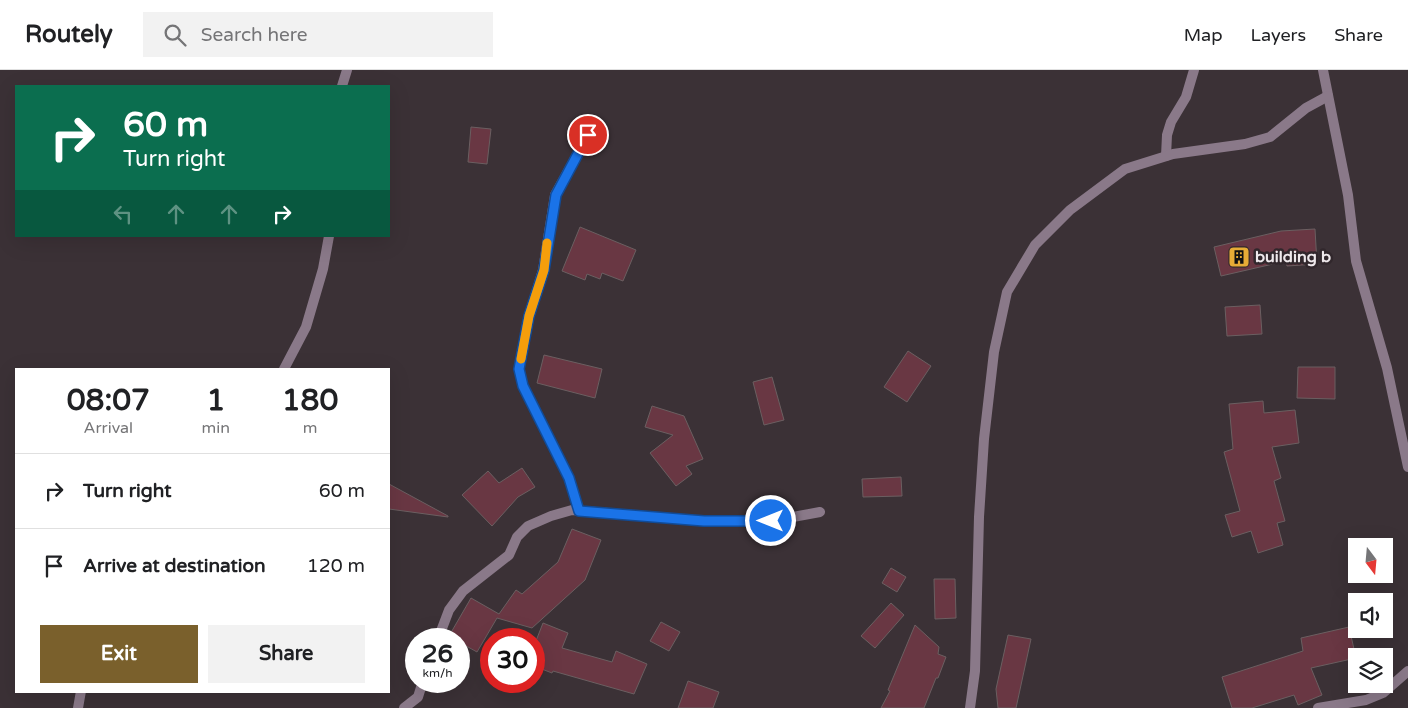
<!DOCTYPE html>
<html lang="en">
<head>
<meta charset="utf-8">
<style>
	:root { --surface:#fff; --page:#f2f2f2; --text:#202124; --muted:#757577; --line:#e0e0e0; --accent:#7a602c }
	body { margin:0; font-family:"Varela Round",sans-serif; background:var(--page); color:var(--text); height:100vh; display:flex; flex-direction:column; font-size:19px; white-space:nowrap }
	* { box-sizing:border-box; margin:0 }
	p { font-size:16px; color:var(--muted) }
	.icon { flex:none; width:28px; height:28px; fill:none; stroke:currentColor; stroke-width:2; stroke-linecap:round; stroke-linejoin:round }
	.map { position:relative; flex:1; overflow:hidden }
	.details { position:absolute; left:15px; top:298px; width:375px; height:325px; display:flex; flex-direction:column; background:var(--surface); border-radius:0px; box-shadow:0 5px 20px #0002 }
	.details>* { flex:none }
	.guide { position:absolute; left:15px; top:15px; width:375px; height:152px; border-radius:0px; box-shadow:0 5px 20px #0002; background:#0b6e4f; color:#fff; overflow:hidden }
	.needle { width:32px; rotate:164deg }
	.buttons { position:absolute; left:1348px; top:468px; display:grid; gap:10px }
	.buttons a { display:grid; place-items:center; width:45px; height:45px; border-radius:0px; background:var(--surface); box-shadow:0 5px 20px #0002; font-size:25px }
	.speed { position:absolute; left:405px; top:558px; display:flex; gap:10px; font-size:25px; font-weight:700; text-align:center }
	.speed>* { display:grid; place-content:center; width:65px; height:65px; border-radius:50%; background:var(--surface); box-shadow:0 5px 20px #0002; line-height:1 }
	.speed small { font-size:12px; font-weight:400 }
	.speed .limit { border:8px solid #d22; background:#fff; color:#111 }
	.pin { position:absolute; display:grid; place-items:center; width:42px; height:42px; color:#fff; margin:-21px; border:2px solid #fff; border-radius:50%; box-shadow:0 1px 5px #0007 }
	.me { position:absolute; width:55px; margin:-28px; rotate:270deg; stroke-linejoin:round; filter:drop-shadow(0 0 4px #0008) }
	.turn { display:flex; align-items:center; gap:18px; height:105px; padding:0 25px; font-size:22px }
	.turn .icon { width:65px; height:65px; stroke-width:2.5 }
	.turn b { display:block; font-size:35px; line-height:42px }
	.lanes { display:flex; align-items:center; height:48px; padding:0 25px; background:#0003; justify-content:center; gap:25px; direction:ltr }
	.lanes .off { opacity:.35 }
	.eta { display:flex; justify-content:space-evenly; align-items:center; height:85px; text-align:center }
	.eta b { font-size:30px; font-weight:700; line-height:35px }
	.action { display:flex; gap:10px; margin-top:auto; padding:10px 25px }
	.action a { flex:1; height:58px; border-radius:0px; background:var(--accent); color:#fff; font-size:20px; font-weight:700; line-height:58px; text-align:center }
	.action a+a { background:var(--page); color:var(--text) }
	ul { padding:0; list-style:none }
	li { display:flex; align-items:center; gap:15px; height:75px; padding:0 25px; border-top:1px solid var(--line) }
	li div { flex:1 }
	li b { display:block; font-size:19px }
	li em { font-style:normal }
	header { display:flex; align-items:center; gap:30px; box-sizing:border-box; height:70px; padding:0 25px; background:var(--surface); border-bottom:1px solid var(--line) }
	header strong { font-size:24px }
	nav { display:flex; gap:28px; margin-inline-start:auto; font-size:18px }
	.search { width:350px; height:45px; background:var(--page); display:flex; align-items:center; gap:12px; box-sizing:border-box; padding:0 18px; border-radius:0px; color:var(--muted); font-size:19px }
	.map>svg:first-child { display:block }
</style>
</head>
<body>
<header>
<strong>Routely</strong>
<div class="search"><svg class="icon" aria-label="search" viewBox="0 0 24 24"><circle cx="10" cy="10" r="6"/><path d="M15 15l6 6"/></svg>Search here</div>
<nav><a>Map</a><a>Layers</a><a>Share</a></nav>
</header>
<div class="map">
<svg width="1408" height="638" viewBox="0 0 1408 638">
	<rect width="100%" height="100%" fill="#3b3136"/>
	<!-- building -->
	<g fill="#693743" stroke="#6b5f61">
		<polygon points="471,57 491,59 487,94 468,92"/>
		<polygon points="580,157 636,180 623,211 602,203 600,209 587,204 585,210 562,201"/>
		<polygon points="1315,159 1317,194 1287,196 1286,191 1221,206 1214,177 1281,161"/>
		<polygon points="1260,235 1262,264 1227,266 1225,237"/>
		<polygon points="908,281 931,296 907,332 884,317"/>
		<polygon points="544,285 602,299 595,328 537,313"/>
		<polygon points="1298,297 1335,297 1335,329 1297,328"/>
		<polygon points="772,307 784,350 764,355 753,312"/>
		<polygon points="1263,331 1264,343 1295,340 1299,373 1272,377 1281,408 1274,411 1285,451 1277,453 1283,475 1258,483 1251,461 1232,467 1225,445 1240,441 1224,382 1233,379 1229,334"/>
		<polygon points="652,336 684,346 703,389 686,396 692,404 676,416 650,383 673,365 645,357"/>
		<polygon points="522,398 535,417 518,427 492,456 462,425 488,401 499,413"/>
		<polygon points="901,407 902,426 863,427 862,409"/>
		<polygon points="389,414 448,446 448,447 389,439"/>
		<polygon points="572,459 601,470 585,510 532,558 497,548 477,582 459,572 459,569 449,566 471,528 499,544 516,520 522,524 558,492"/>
		<polygon points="891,498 906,507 897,522 882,513"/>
		<polygon points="934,509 955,509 956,548 935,549"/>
		<polygon points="891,533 904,545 875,578 861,566"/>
		<polygon points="661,552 680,562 669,581 650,571"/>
		<polygon points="543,553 568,563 562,578 612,592 616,581 647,594 634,624 553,601 552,603 534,596 534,576"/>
		<polygon points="915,555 939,577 938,584 946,587 938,608 936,608 924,638 881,638 890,621 888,620"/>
		<polygon points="1349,557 1356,588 1311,598 1322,625 1298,635 1294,625 1252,638 1232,638 1222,607 1303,581 1301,568"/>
		<polygon points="1008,565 1031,569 1016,638 998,638 996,619"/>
		<polygon points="688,611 719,622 713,638 678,638"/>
	</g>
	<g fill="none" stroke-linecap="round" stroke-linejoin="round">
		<!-- minor -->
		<g stroke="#8a7989" stroke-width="10">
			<polyline points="1323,0 1348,125 1356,191 1387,298 1408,397"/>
			<polyline points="342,16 347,0"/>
			<polyline points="1166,86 1167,65 1171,52 1186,27 1194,0"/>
			<polyline points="284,299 306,257 323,199 329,166"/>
			<polyline points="579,441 569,408 523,316 519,299 529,246 543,200 555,125 588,65"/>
			<polyline points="438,569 449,540 463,521 509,485 517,467 528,456 551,446 572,440 704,451 771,451 820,442"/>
			<polyline points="78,638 81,621"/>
			<polyline points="404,638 418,627 423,611"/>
			<polyline points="970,638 975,601 979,447 984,369 994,282 1007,222 1035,175 1070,140 1125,99 1173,84 1245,74 1270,67 1306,38 1328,26"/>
			<polyline points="1318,638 1366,630 1383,623 1408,601"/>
		</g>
	</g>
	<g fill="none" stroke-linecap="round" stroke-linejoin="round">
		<!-- route casing -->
		<g stroke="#114b97" stroke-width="12">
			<polyline id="route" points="588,65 556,125 544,200 529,246 519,299 523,316 569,408 579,441 704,451 771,451"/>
		</g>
		<!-- route -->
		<use href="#route" stroke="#1a73e8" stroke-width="9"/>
		<!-- slow -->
		<polyline stroke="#f59e0b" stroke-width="9" points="521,289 529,246 544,200 547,173"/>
	</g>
	<!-- icons -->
	<defs>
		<g id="building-square" transform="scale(1.125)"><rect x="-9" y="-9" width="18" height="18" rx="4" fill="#e7ac36" stroke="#31272c"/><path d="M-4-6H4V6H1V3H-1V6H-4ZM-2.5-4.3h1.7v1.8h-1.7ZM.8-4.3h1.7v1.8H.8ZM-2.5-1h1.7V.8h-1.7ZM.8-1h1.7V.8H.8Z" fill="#111"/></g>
	</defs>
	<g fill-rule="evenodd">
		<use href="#building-square" x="1239" y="187"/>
	</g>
	<g text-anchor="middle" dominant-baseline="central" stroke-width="5" stroke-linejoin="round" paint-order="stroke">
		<!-- poi labels -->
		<g font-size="16" font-weight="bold" fill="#efe9ec" stroke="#31272c" text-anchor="start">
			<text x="1255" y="187">building b</text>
		</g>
	</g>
</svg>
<div class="buttons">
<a><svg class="needle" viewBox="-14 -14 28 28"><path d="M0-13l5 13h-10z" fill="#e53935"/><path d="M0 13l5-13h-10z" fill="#757577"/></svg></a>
<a><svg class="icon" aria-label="sound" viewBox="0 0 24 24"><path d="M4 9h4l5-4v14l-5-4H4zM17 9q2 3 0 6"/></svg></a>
<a><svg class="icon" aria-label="layers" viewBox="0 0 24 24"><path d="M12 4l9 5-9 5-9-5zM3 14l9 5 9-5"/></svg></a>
</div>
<div class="speed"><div>26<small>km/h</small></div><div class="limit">30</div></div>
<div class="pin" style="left:588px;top:65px;background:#d93025"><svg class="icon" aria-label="arrive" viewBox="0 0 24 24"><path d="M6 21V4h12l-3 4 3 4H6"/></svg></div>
<svg class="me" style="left:771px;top:451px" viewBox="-20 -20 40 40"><circle r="17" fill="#1a73e8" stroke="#fff" stroke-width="3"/><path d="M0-11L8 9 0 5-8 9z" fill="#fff"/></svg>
<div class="guide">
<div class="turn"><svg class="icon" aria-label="right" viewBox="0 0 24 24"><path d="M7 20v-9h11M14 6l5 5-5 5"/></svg><div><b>60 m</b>Turn right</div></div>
<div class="lanes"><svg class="icon off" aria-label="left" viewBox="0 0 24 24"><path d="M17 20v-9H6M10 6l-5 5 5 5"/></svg><svg class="icon off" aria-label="ahead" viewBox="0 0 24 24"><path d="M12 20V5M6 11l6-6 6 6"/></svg><svg class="icon off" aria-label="ahead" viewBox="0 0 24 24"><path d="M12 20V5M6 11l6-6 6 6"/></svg><svg class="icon" aria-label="right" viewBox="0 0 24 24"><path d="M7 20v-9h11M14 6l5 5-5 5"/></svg></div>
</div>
<section class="details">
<div class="eta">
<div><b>08:07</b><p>Arrival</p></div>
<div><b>1</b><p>min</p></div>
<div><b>180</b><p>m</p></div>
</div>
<ul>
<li><svg class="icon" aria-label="right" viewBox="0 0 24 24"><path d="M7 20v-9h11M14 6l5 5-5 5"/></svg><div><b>Turn right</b></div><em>60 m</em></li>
<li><svg class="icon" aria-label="arrive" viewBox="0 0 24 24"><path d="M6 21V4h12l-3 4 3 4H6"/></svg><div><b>Arrive at destination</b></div><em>120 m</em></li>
</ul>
<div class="action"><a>Exit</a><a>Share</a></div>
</section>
</div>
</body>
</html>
